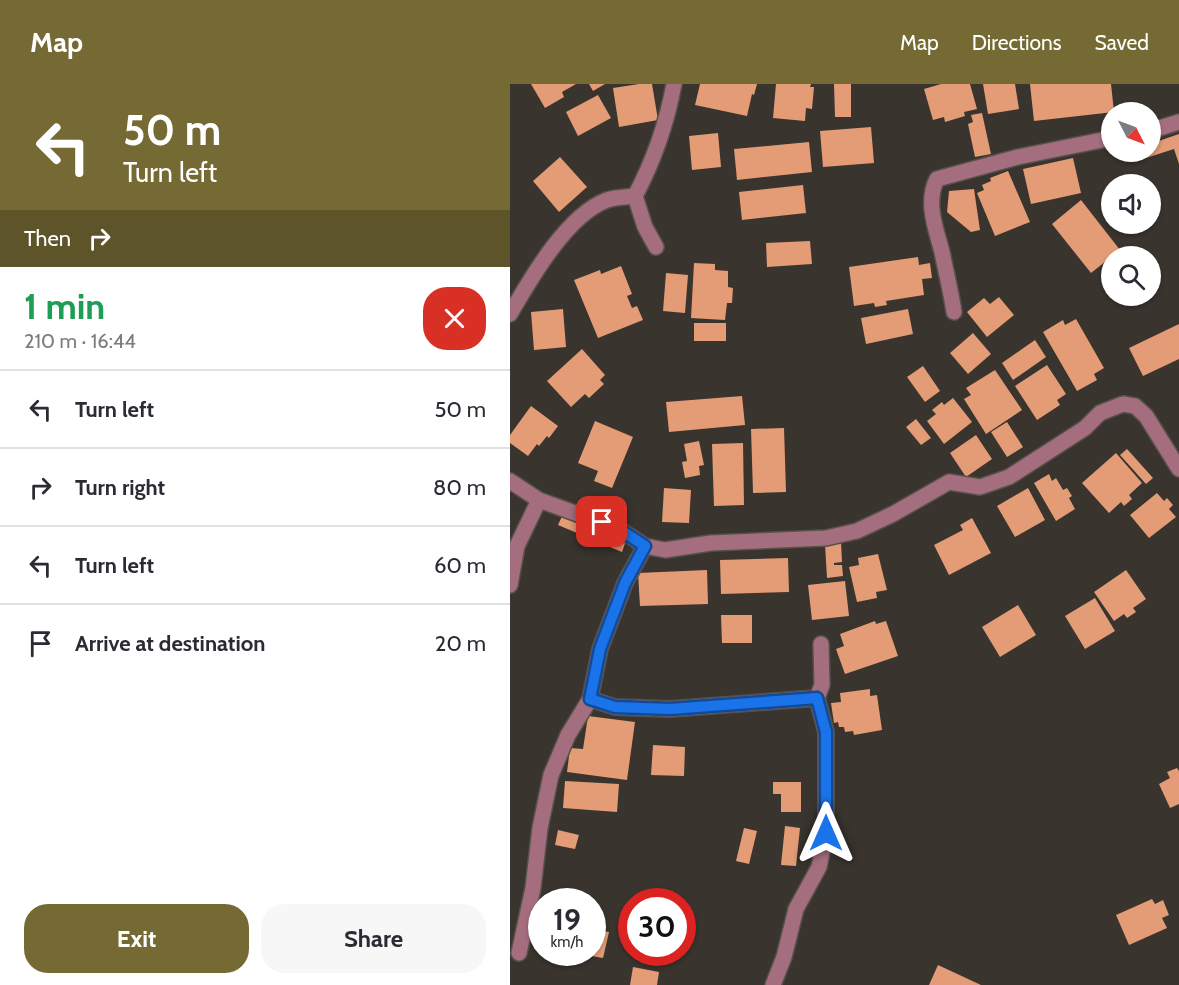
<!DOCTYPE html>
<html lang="en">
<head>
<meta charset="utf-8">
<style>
	:root { --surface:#fff; --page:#f7f7f7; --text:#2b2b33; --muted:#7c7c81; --line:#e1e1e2; --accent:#766a34 }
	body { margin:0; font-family:Cabin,sans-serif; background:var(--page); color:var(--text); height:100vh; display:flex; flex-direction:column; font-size:22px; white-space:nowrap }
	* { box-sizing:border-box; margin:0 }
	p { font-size:20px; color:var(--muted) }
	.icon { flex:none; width:33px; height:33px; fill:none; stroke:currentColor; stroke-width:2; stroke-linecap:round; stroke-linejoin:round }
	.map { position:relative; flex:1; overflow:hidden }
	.drawer { display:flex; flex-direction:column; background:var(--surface); width:510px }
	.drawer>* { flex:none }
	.top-card { background:#766a34; color:#fff; overflow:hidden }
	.needle { width:39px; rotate:132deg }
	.controls { position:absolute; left:591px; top:18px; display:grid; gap:12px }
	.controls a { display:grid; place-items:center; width:60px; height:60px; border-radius:50%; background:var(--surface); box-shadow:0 2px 4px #0004; font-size:30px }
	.speed { position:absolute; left:18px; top:804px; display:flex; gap:12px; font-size:30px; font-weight:700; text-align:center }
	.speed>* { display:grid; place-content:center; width:78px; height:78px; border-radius:50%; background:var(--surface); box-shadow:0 2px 4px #0004; line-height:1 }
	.speed small { font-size:15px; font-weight:400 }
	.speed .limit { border:9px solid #d22; background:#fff; color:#111 }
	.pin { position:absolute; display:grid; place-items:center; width:51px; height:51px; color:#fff; margin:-26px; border-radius:12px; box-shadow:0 3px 9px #0006 }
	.me { position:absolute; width:66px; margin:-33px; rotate:0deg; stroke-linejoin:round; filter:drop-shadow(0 0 4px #0008) }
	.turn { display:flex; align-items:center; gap:21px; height:126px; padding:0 24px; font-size:27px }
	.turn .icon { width:78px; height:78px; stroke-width:2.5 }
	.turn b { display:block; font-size:42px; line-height:51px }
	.then { display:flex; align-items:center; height:57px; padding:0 24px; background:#0003; gap:12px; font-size:22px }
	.round { display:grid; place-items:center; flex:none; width:63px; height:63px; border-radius:24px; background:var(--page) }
	.summary { display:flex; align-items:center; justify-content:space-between; height:102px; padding:0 24px }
	h1 { font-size:36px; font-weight:700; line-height:45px; color:#1e9e55 }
	.primary-button { display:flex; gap:12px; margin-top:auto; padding:12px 24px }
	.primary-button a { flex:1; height:69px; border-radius:24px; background:var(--accent); color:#fff; font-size:24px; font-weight:700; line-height:69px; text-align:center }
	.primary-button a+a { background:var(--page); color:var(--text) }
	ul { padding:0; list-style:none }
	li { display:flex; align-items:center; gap:18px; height:78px; padding:0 24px; border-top:2px solid var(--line) }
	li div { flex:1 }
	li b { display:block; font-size:22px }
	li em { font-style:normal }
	header { display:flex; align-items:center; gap:36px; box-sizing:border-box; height:84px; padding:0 30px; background:var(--accent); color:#fff }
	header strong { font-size:28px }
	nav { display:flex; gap:33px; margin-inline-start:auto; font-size:21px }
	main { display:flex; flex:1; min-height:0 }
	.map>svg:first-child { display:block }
</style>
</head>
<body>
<header>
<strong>Map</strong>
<nav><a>Map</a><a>Directions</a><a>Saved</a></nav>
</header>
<main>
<section class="drawer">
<div class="top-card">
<div class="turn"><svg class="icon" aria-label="left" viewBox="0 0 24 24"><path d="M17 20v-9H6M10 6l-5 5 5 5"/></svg><div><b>50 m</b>Turn left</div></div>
<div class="then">Then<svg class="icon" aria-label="right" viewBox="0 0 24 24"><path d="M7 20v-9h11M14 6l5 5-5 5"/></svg></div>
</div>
<div class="summary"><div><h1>1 min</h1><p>210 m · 16:44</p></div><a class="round" style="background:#d93025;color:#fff"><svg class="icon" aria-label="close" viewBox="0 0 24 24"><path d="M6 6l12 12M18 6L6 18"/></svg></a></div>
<ul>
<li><svg class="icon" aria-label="left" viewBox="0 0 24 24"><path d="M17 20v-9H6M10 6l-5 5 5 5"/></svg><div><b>Turn left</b></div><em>50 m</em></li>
<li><svg class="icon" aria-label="right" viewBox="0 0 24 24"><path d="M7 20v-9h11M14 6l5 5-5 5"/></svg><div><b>Turn right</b></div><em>80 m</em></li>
<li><svg class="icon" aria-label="left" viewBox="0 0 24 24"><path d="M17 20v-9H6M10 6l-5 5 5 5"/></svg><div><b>Turn left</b></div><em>60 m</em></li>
<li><svg class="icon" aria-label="arrive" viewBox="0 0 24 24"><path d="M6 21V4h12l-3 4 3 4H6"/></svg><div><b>Arrive at destination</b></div><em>20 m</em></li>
</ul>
<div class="primary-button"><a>Exit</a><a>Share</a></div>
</section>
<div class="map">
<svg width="669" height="901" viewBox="0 0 669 901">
	<rect width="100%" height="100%" fill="#39342e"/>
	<!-- building -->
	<g fill="#e49c76">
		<polygon points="21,0 66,0 52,8 54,13 35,24"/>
		<polygon points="79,0 95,0 83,7"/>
		<polygon points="129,0 142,0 148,36 109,43 103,4"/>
		<polygon points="190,0 247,0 244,11 242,10 237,32 185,21"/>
		<polygon points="266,0 301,0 300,3 304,3 302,25 296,24 295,37 263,34"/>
		<polygon points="324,0 341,0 341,33 325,33"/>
		<polygon points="431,0 460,0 467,25 454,28 455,32 435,38 434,33 423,36 414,5"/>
		<polygon points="473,0 505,0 509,25 478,30"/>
		<polygon points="520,0 601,0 604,28 524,37"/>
		<polygon points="88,11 101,34 68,52 56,28"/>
		<polygon points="472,29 481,70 465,73 458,40 463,38 461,31"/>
		<polygon points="361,43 364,79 313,83 310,47"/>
		<polygon points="208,49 211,83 182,86 179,52"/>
		<polygon points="669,50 669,80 664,65 636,74 634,68 640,68 640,60"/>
		<polygon points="299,58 302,88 227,96 224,65"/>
		<polygon points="50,73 77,103 49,128 23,97"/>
		<polygon points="563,74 571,109 521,120 513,85"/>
		<polygon points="498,87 520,138 485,152 467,109 474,106 472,101 481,97 480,94"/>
		<polygon points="293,101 296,129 232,136 229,108"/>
		<polygon points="464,105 470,146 461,148 437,128 439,107"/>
		<polygon points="571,116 610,166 581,189 542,140"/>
		<polygon points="300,157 302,180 257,183 256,159"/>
		<polygon points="408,173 409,181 420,179 422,194 412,195 414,211 376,217 377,221 365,223 364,219 344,222 339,183"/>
		<polygon points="184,179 205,180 205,186 218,187 218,203 223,204 222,219 217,219 215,236 181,234"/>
		<polygon points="111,182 122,210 117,212 122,224 127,222 133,236 88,254 64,196 90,186 91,190"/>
		<polygon points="156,189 178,191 175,229 153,227"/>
		<polygon points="489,213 504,231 477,253 457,228 474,214 480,220"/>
		<polygon points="53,225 56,263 24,266 21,228"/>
		<polygon points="398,225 403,250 356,260 351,234"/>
		<polygon points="566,235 594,284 584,290 587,296 567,307 533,248 553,236 555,241"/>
		<rect x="184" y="239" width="32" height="18"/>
		<polygon points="669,240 669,275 633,292 619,264"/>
		<polygon points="463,249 481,270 458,290 440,269"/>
		<polygon points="525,256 536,273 503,296 492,279"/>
		<polygon points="72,265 95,291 90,296 94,300 79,314 75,310 61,323 37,297"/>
		<polygon points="537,281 556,310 547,316 550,321 527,336 505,302"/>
		<polygon points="413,282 430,307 415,318 397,293"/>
		<polygon points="485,286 512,326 476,350 454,315 461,311 456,304"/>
		<polygon points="232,312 235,341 159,348 156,318"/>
		<polygon points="443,314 462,338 434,360 417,337 426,330 422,326 432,318 434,321"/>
		<polygon points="21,322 48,342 39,354 37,352 29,362 27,360 18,372 0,359 0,351"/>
		<polygon points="406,335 421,354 411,361 396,343"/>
		<polygon points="85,337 123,353 102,404 84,397 88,387 68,379"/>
		<polygon points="497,338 513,363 497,373 481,348"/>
		<polygon points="274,344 276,408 243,409 241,345"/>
		<polygon points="466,351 482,375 456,393 440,369"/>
		<polygon points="189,357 194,381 189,382 190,391 175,394 172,378 177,377 174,360"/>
		<polygon points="233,359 234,421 204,422 202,360"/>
		<polygon points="617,365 643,394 636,400 610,371"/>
		<polygon points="606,369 632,399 619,411 622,415 614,422 611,418 599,429 572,399"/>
		<polygon points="539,390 542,397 546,394 553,406 557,404 562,412 559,414 565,425 546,437 524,399"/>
		<polygon points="154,404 181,406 179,439 152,438"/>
		<polygon points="518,404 535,436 505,453 487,422"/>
		<polygon points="647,409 654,417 657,414 663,421 659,425 666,433 639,454 620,431"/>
		<polygon points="53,430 116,457 112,468 48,441"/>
		<polygon points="462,434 481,469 439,491 424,461 453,446 450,441"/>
		<polygon points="331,458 332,478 324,479 324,481 332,481 333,492 317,494 315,460"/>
		<polygon points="368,470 377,506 366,508 367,514 347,518 339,483 349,481 348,474"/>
		<polygon points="278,474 279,508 211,510 210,476"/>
		<polygon points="197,486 198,520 130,522 128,489"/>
		<polygon points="616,486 636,515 623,524 626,528 617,534 614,530 604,537 584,508"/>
		<polygon points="335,497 339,532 302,536 298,501"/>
		<polygon points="585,514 605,547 575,565 555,532"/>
		<polygon points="508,521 526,551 490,573 472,543"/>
		<polygon points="211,531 242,531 242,559 212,559"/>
		<polygon points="365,537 366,540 376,537 388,572 335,590 326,565 334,562 330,550"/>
		<polygon points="360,605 360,612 367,611 372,646 344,651 343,647 335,648 334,643 329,643 328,638 324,639 321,619 331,618 330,609"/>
		<polygon points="78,632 125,638 117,696 57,688 60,664 73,665"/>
		<polygon points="143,661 175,663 174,692 141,691"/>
		<polygon points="667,684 669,687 669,720 660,724 649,700 660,694 657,688"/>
		<polygon points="55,697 109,700 107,728 53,724"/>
		<polygon points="263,698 291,698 291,728 271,728 271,710 263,710"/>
		<polygon points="275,742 290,744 286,782 271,781"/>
		<polygon points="234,744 247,747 239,780 226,777"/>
		<polygon points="48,746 69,751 65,765 45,761"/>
		<polygon points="642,815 645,820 653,816 659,831 652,834 657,844 619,861 606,831"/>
		<polygon points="82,845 99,848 93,874 70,870 82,868"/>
		<polygon points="428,881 471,901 419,901"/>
		<polygon points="123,883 149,888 147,901 120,901"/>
	</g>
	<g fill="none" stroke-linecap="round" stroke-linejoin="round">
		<!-- minor casing -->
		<g stroke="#56514b" stroke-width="18">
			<g id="minor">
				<polyline points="640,47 669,38"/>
				<path d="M146 163 135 143 125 112C143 78 157 38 164 0"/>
				<path d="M444 228C441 208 436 188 432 168 426 145 415 118 427 95L508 73 602 54"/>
				<path d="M0 230C21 194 57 131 97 116 105 113 116 113 125 112"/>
				<polyline points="0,397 29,416 109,445 135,462 155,466 201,459 316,454 347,447 383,430 439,398 470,403 499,393 575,344 590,329 613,320 625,322 636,332 669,385"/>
				<polyline points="135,462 115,499 90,565 80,615 105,623 160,625 307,614 316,648 316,749 309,783 286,825 274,873 263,901"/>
				<polyline points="0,501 7,462 29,416"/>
				<polyline points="307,614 312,601 311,560"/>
				<polyline points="9,869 23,804 30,744 41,691 58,651 80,615"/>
			</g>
		</g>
		<!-- minor -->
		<use href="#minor" stroke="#a56e7e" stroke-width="15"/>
	</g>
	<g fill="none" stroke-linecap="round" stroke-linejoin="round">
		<!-- route casing -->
		<g stroke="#114b97" stroke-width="15">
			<polyline id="route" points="92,438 109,445 135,462 115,499 90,565 80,615 105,623 160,625 307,614 316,648 316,749"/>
		</g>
		<!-- route -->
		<use href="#route" stroke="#1a73e8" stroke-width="10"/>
	</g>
</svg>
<div class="controls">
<a><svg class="needle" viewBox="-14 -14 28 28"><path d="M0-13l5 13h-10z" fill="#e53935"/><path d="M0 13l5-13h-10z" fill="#7c7c81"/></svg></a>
<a><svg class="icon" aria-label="sound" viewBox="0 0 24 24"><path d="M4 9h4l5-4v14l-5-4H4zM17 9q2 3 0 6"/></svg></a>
<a><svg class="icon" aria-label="search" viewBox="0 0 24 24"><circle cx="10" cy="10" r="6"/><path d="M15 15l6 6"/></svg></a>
</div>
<div class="speed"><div>19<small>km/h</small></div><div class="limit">30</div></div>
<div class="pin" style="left:92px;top:438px;background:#d93025"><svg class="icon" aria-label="arrive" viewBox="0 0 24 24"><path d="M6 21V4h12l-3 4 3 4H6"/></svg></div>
<svg class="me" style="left:316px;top:749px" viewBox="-20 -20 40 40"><path d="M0-17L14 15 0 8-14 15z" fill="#1a73e8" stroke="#fff" stroke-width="4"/></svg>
</div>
</main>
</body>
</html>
